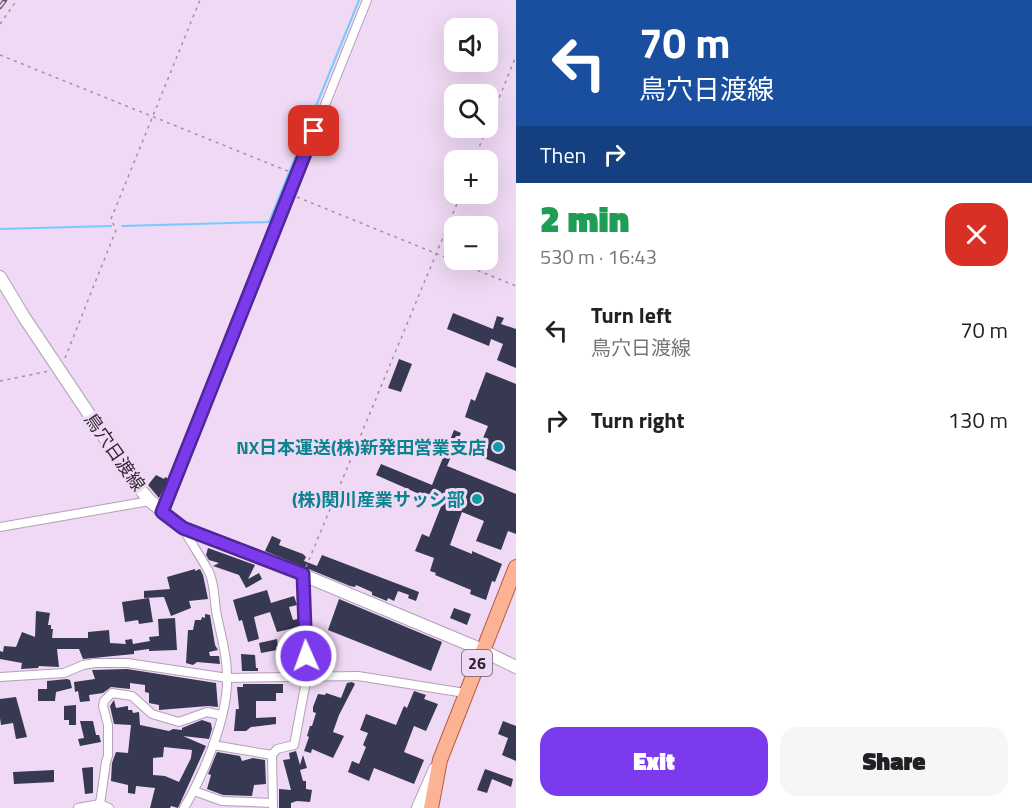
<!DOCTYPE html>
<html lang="en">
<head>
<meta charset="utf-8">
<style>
	:root { --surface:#fff; --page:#f6f6f6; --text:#202124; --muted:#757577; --accent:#7c3aed }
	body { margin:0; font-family:"Titillium Web","Noto Sans JP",sans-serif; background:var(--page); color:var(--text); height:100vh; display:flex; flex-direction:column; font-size:22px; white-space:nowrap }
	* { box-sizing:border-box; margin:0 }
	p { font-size:20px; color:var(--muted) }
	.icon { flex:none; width:33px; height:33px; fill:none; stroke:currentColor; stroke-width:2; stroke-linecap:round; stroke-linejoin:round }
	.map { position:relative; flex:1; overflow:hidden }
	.panel { display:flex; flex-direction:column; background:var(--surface); width:516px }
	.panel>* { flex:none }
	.guide { background:#1a4fa0; color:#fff; overflow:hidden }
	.buttons { position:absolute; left:444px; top:18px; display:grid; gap:12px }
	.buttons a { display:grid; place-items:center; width:54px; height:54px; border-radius:12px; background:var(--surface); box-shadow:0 6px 24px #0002; font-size:30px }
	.pin { position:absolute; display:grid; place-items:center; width:51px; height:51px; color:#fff; margin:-26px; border-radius:12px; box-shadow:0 3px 9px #0006 }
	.me { position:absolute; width:66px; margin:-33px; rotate:358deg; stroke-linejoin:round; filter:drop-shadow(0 0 4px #0008) }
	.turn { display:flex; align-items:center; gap:21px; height:126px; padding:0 24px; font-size:27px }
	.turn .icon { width:78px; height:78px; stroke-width:2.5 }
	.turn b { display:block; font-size:42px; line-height:51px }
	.then { display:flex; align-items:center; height:57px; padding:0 24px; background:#0003; gap:12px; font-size:22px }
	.round { display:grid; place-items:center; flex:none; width:63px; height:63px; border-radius:18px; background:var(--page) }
	.head { display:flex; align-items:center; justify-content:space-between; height:102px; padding:0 24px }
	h1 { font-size:36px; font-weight:800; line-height:45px; color:#1e9e55 }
	.primary-button { display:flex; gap:12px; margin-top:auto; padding:12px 24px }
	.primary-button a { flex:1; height:69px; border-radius:18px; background:var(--accent); color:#fff; font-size:24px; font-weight:800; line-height:69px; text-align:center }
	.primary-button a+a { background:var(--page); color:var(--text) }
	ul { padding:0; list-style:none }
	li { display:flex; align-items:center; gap:18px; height:90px; padding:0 24px }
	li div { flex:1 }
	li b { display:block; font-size:22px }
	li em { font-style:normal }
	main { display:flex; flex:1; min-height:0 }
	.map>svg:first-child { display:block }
</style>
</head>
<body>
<main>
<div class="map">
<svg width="516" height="808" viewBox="0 0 516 808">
	<rect width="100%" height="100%" fill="#efd9f4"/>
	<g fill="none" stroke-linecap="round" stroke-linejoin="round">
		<!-- stream -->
		<g stroke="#77caff" stroke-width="2">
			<polyline points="122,226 269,222 359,0"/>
			<polyline points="0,229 111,226"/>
		</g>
	</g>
	<!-- building -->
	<g fill="#373851" fill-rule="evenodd">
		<polygon points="453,313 493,329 497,316 504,318 501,324 516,329 516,368 497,360 503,344 491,339 489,346 447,329"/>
		<polygon points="399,359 412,364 401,392 388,388"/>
		<polygon points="486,372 516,384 516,471 476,455 488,426 465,417 471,399 475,401"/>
		<polygon points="454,430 461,433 447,466 516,494 516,534 508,531 501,550 476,541 484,521 462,512 450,545 472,554 472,551 502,564 495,582 492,581 486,600 470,594 471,590 435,575 436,573 430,571 434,558 415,551 422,534 429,537 442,504 376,475 381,464 432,485"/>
		<polygon points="156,475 164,479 165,477 169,479 159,498 148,485"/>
		<polygon points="272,536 281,540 279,545 303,554 306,557 304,561 317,566 322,555 419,592 416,601 408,598 409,595 398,591 394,601 388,598 387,601 372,595 372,592 356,585 355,587 350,586 265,551"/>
		<polygon points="208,548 255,565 248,579 259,573 262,579 246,588 239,575 213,566 219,563 209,560 206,555"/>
		<polygon points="195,569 195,571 200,569 203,575 208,599 189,601 191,608 171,616 164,597 144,598 144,591 170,589 167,577"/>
		<polygon points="267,590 271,603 294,596 297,605 289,607 293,620 298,619 299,627 277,632 270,612 254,617 259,639 248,642 242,620 239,621 233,600"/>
		<polygon points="149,598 153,622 139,624 138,620 125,622 122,602"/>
		<polygon points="339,599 442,642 431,671 328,630"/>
		<polygon points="454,608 471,614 467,625 450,618"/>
		<polygon points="36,611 50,613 48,625 51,625 51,629 53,629 52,638 88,638 88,632 109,630 110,643 126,644 125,640 132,639 133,644 150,641 149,637 159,636 158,619 175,618 177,650 149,651 149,649 134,651 134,654 83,659 79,649 57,649 59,667 39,666 38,668 21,669 22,663 0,659 0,651 3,652 4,646 16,647 22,632 35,637"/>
		<polygon points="205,614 210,615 215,645 218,650 209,652 210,656 219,656 220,664 197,662 193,665 186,663 188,630 193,630 195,620 201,620 202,617 205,618"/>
		<polygon points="312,638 321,638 321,661 313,661"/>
		<polygon points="277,639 278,647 276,647 277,650 261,653 259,643"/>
		<polygon points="241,654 255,655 256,668 258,668 258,671 242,671"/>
		<polygon points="127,669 216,683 218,707 208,706 159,710 159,705 149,703 149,693 145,692 145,685 130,683 130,689 111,687 103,693 89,695 90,701 80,702 78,691 75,692 74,682 95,679 92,670"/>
		<polygon points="67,679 70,680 72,688 56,692 55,701 38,701 38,689 47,689 47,681"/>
		<polygon points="352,682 355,684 339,715 333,732 344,736 333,758 312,749 311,753 304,751 309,737 307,736 310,726 312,726 316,713 313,712 313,707 318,694 325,695 326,693 341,698 347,683"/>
		<polygon points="243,684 283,684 283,693 276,693 276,701 256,701 256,718 276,717 276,724 251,727 246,731 234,731 236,709 239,709 237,687 243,687"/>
		<polygon points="414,691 426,695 424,699 438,704 426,731 414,726 404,752 424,760 414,784 374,768 369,781 348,772 352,761 359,764 366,747 363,745 368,733 360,730 366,714 396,725 404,706 407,708"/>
		<polygon points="16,697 27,737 16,739 13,723 1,725 0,718 0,699"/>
		<path d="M114 700 116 708 128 706V710H132L133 713 139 712 140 725 169 731 173 729 182 730V728L202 720 211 723 212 729 209 739 183 736 206 746 178 808 171 806 170 808H150L155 788 136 786 135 794 128 793V785L111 781 112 763 116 752 128 753 131 725 114 724 110 706ZM164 747 192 750 191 758 179 782 165 776 153 775V758L163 757Z"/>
		<polygon points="76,705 76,725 69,725 69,720 64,720 64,706"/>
		<polygon points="80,721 93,721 96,735 99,735 101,742 80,746 78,739 84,738"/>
		<polygon points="503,721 516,726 516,761 502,755 508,738 498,734"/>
		<polygon points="296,751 300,765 303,755 307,768 300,770 303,781 306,781 306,789 312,790 310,802 297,801 291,803 291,808 279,808 279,789 291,790 283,760 290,759 289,753"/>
		<polygon points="217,752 240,756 242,761 253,758 265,760 266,784 254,785 252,796 223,795 207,789 211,775 208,774"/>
		<polygon points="93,767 93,793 85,794 82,768"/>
		<polygon points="485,769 513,779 511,787 492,779 487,793 477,790"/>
		<polygon points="54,770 54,782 14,784 13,772"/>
	</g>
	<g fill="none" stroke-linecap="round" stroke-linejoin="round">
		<!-- street casing -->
		<g stroke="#b49fb8" stroke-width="10">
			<g id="street">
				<polyline points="162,512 367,0"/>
				<polyline points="0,527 150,501"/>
				<path d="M183 528C191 543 201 557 209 572 215 584 214 603 217 616 221 636 227 654 227 675 229 715 204 774 184 808"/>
				<polyline points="0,677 64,673 83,665 95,663 127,663 228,678 358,676 465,693"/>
				<polyline points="213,745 272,755 273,808"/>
				<polyline points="272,755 277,749 294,745 307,676 303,575"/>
				<polyline points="194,791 222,801 273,803"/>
				<polyline points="100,804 106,762 108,756 108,725 103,706 104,701 112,693 132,696 152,714 179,722 207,712 221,715"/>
				<polyline points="78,808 100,804 109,808"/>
			</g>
		</g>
		<!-- secondary casing -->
		<g stroke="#b49fb8" stroke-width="14">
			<g id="secondary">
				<polyline points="0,277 24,317 135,483 150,501 183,528 303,575 473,646 516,667"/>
				<polyline points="418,808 435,769"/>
			</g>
		</g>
		<!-- primary casing -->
		<g stroke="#b36043" stroke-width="16">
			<polyline id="primary" points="431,808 440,760 516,567"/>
		</g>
		<!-- path -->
		<g stroke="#a090a4" stroke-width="1.5" stroke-dasharray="3 4.5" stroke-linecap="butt">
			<polyline points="0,24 17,0"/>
			<polyline points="0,55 290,172"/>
			<polyline points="474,160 516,56"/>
			<polyline points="297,197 516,286"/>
			<polyline points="65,358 116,230 111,219 200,0"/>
			<polyline points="0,381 49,371"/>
			<polyline points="306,567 461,194"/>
		</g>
		<!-- street -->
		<use href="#street" stroke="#fff" stroke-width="8"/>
		<!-- secondary -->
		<use href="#secondary" stroke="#fff" stroke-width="12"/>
		<!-- primary -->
		<use href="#primary" stroke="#fcb394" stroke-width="14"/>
		<!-- rail casing -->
		<g stroke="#645867" stroke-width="4.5">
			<polyline id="rail" points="0,7 5,0"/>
		</g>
		<!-- rail -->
		<use href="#rail" stroke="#efd9f4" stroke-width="2" stroke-dasharray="7" stroke-linecap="butt"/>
	</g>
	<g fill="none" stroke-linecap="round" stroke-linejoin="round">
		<!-- route casing -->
		<g stroke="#51269a" stroke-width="15">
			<polyline id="route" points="306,656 303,574 183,528 162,512 314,131"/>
		</g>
		<!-- route -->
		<use href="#route" stroke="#7c3aed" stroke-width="10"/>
	</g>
	<!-- markers -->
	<g fill="#0f9aa8" stroke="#efd9f4" stroke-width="2">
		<circle cx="498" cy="447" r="6"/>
		<circle cx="477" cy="499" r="6"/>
	</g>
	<g text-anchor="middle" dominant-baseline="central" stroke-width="6" stroke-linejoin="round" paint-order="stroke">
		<!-- shield labels -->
		<rect fill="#efd9f4" stroke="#685c6b" stroke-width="1.5" x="462" y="650" width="30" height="26" rx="4.5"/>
		<g font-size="16" font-weight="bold" fill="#2e2630">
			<text x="477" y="663">26</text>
		</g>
		<!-- culture labels -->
		<g font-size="18" font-weight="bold" fill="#0d838f" stroke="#efd9f4" text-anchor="end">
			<text x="486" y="447">NX日本運送(株)新発田営業支店</text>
			<text x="465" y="499">(株)関川産業サッシ部</text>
		</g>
		<!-- street labels -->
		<g font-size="18" fill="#2e2630" stroke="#efd9f4">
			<text transform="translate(115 452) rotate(55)">鳥穴日渡線</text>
		</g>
	</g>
</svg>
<div class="buttons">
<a><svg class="icon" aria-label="sound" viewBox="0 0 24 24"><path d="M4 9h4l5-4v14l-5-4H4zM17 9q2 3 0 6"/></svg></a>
<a><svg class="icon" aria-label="search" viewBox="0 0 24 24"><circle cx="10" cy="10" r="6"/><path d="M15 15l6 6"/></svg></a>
<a>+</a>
<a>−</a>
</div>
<div class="pin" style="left:314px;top:131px;background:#d93025"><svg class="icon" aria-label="arrive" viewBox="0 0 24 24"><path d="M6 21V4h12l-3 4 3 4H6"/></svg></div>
<svg class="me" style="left:306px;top:656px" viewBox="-20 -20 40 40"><circle r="17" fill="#7c3aed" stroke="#fff" stroke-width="3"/><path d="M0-11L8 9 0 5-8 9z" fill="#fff"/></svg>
</div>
<section class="panel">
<div class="guide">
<div class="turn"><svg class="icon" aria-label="left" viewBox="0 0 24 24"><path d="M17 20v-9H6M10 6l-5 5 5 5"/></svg><div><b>70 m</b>鳥穴日渡線</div></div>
<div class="then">Then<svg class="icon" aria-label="right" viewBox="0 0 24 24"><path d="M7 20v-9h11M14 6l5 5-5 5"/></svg></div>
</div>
<div class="head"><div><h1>2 min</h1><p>530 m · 16:43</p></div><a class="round" style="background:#d93025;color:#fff"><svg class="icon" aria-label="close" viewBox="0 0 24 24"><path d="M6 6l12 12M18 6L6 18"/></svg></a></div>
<ul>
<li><svg class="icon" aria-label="left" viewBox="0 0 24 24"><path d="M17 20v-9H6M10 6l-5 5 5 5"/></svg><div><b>Turn left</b><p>鳥穴日渡線</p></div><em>70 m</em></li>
<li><svg class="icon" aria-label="right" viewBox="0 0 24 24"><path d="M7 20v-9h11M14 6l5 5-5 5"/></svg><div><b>Turn right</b></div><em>130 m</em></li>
</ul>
<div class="primary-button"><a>Exit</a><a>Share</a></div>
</section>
</main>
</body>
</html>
